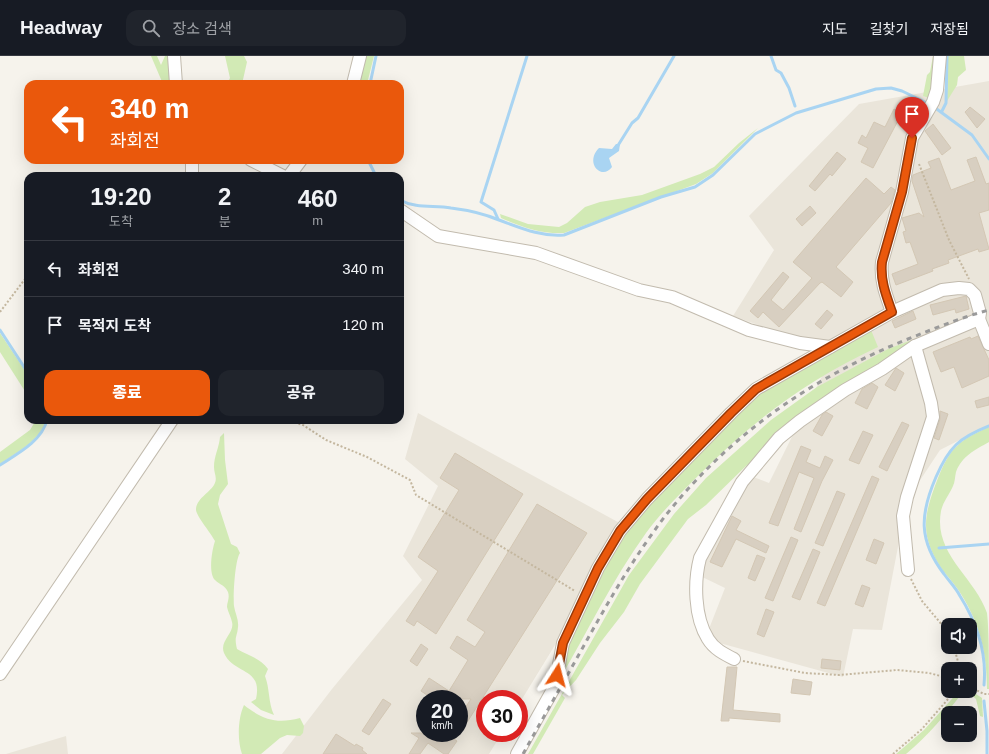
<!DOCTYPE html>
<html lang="ko">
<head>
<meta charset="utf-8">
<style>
	:root { --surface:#171b24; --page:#20242c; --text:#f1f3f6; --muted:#9ea1a6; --line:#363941; --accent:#ea580c }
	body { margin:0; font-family:Arial,"Noto Sans KR",sans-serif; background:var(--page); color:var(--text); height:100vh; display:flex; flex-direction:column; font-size:15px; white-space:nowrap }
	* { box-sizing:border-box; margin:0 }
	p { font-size:13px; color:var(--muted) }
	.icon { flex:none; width:22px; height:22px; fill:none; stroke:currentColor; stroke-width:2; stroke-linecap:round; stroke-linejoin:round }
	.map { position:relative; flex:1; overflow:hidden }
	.side { position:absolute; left:24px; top:116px; width:380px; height:252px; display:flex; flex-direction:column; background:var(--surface); border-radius:12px; box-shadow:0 4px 16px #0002 }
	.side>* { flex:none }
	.top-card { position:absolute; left:24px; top:24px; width:380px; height:84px; border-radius:12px; box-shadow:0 4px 16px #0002; background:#ea580c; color:#fff; overflow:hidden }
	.tools { position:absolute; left:941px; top:562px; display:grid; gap:8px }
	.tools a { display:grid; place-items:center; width:36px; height:36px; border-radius:8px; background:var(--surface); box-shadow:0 4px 16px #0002; font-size:20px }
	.speed { position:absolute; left:416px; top:634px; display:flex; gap:8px; font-size:20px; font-weight:700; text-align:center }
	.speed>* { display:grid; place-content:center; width:52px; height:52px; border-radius:50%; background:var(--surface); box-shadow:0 4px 16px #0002; line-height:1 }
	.speed small { font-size:10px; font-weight:400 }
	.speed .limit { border:6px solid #d22; background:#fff; color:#111 }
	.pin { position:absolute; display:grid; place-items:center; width:34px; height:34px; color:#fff; margin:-41px -17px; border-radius:50% 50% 50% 0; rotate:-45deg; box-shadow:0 0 4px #0007 }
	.pin .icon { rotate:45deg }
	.me { position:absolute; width:44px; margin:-22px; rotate:9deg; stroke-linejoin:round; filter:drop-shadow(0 0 3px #0008) }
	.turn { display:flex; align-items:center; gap:14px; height:84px; padding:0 20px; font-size:18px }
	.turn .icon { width:52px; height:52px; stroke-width:2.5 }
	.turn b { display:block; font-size:28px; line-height:34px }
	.eta { display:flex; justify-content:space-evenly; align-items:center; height:68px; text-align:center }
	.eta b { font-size:24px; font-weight:800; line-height:28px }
	.button { display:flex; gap:8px; margin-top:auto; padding:8px 20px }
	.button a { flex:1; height:46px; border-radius:12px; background:var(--accent); color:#fff; font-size:16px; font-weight:800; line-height:46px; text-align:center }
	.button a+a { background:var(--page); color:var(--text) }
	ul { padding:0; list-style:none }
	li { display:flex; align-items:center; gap:12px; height:56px; padding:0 20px; border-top:1px solid var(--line) }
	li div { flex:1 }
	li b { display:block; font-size:15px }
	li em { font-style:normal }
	header { display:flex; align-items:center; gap:24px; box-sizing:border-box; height:56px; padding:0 20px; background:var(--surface); border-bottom:1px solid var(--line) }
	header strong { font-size:19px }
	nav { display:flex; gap:22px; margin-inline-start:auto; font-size:14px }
	.search { width:280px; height:36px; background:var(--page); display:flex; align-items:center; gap:10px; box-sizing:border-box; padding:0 14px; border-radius:12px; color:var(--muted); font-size:15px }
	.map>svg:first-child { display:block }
</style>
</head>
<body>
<header>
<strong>Headway</strong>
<div class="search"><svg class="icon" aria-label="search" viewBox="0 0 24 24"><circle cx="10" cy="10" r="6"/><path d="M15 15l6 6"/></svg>장소 검색</div>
<nav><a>지도</a><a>길찾기</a><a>저장됨</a></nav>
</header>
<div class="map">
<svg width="989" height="698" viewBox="0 0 989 698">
	<rect width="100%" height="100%" fill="#f6f3ec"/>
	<!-- residential -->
	<g fill="#eae5da" fill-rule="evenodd">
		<polygon points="989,25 989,369 940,394 907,444 882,574 853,573 843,621 705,583 725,532 694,517 748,419 769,427 834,296 733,260 774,194 749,160 859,48"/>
		<path d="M418 357 627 471 519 648V643H485V677H502L489 698H282L332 633 422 524 403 500 438 430 405 403ZM425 643H459V677H425Z"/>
		<polygon points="66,680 68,698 6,698"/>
	</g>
	<!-- green -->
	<g fill="#d2eab5">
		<polygon points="151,0 157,0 161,9 165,0 168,0 171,28 163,28"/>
		<polygon points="225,0 244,0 247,6 242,28 227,28 230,22"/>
		<polygon points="364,0 374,0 367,28 356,28"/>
		<polygon points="933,0 938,0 935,30 929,42 923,40 927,19 930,16"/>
		<polygon points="948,0 964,0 966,14 958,21 957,29 947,45"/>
		<path d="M758 72 713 117 696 128 564 177C541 178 522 171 501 162L500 158 528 168 559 171 567 167 585 151 600 146 642 139 700 118 714 111 739 87Z"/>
		<polygon points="967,263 928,280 746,410 706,449 688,463 640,528 624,556 600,587 576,624 562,639 565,642 533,698 528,698 629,519 674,458 706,422 771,364 817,331 888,293"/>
		<path d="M871 274 878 291C809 323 755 363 701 417 682 436 662 455 646 477 612 524 587 577 558 626L565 588 623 475 758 335Z"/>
		<polygon points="0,277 28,319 28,340 0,296"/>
		<path d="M36 364H46C41 384 16 397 0 408V396L30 374Z"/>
		<path d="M989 371V386C975 394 962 400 956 416 955 420 955 426 953 430 949 439 943 446 941 455 933 498 975 521 987 557 989 572 989 615 989 633H987C987 598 980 568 961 538 956 530 950 523 944 516 919 481 923 460 938 422 950 392 959 384 989 371Z"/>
		<path d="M224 377 225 404 228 428 220 439 218 448 231 488 237 491 240 497C235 504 233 539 234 550 235 557 239 564 238 571 237 582 234 580 237 593 249 600 260 602 268 613L265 620C270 633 268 646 274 659L261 654 251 646 256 643C263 611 234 619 224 597 219 585 235 577 232 566 231 561 228 556 227 551 227 546 230 542 228 536 225 529 220 529 215 524 208 517 212 494 215 485 211 477 197 461 196 454 196 443 209 437 214 429 218 422 214 418 214 411 214 400 219 392 220 381Z"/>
		<path d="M970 634 982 642 983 661 980 660 976 643 967 635 963 636C946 658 928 680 906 698H896L924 674 959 635Z"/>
		<path d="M244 649C263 664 277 668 300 662L304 670 303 677 300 680 287 679 280 682 261 698H242C237 684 238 662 244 649Z"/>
	</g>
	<!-- water -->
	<path fill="#a9d4f2" d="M616 88H620L619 95 609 102 612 111C602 125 584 107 599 92L612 93Z"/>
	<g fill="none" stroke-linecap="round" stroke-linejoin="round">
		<!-- stream -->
		<g stroke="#a9d4f2" stroke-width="3">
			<polyline points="771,0 776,14 781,17 789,32 795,50"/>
			<polyline points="370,28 376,0"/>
			<polyline points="934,51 972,79 989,103"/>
			<polyline points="942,55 946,47 947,0"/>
			<polyline points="617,91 632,67 638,62 674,0"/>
			<polyline points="368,104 376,120"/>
			<path d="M400 144C416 153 434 149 451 152 467 154 485 158 499 164 521 172 541 181 564 179L661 141 695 131 713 119 755 78 796 57 876 33 891 32 902 35 929 48"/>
			<polyline points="498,163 494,154 481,146 527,0"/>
			<polyline points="0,274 28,317"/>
			<path d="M0 409C17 398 42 385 47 364"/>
			<polyline points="939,492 989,488"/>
			<path d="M984 629C987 597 977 567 960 540 956 532 949 525 944 518 918 484 920 458 936 421 949 391 959 382 989 370"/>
			<polyline points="984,645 987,675 987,698"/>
		</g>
	</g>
	<!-- building -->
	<g fill="#d8cfc1" stroke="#d3c7b4">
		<polygon points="970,51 985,63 977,72 965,56"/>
		<polygon points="894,53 902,57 873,112 861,106 868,92 858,87 862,79 866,82 874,66 885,71"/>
		<polygon points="933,68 951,92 942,99 925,75"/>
		<polygon points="837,96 846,103 832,120 830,118 815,135 809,130"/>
		<polygon points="976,101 986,128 989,127 989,154 979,157 989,193 979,196 978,193 948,204 949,207 932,213 933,215 896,229 892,218 918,208 910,186 906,187 903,176 906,175 902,162 919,157 924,161 912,125 913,119 931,112 928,106 939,102 951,134 975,125 967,104"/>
		<polygon points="866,122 884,138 891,131 895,134 891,147 836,211 853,226 841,241 822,226 820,227 779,271 763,256 758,262 750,255 783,216 789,221 771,244 783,254 796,240 812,222 793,206"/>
		<polygon points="810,150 816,157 802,170 796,163"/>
		<polygon points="966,240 969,253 956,257 955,253 933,259 930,249"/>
		<polygon points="827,254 833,259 821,273 815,268"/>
		<polygon points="913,255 916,263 895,272 892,265"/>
		<polygon points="978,280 989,304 989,320 962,332 954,311 941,316 933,296 970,281 971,283"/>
		<polygon points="896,312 904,317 895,335 885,329"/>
		<polygon points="872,327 878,331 867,353 855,347 862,333"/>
		<polygon points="989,341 989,349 977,352 975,345"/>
		<polygon points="940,355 948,358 939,384 934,382 940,363"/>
		<polygon points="826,356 833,360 822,380 813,375 822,359"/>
		<polygon points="902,366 909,369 887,415 879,411"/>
		<polygon points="863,375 873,379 859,408 849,404"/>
		<polygon points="801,390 811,394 806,406 820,412 825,400 833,404 822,425 801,476 794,473 814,422 799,416 778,470 769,467"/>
		<polygon points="455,397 523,438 436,578 417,565 414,570 406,565 438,515 418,501 459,434 440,422"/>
		<polygon points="872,420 879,423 825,550 817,547"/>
		<polygon points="837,435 845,438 823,490 815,487"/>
		<polygon points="537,448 587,477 459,679 459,661 471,643 433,643 421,635 429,622 449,635 468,604 450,592 457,580 475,591 485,576 467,564"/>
		<polygon points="732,460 741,465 736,474 769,490 766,497 736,483 722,511 710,506"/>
		<polygon points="791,481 798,484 773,545 765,542"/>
		<polygon points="874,483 884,487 876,508 866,504"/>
		<polygon points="813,493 820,496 800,544 792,541"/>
		<polygon points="757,499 765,502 755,525 748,522"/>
		<polygon points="862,529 870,532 863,551 855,548"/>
		<polygon points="766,553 774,556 764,581 757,578"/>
		<polygon points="421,588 428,593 417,610 410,605"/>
		<polygon points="822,603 841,605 840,614 821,612"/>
		<polygon points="727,611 737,611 733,654 780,658 780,666 729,662 729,665 721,665"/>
		<polygon points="793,623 812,626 810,639 791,637"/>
		<polygon points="383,643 391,648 369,679 362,675"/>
		<polygon points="411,677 444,677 457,685 448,698 444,698 428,687 420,698 409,698 419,682"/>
		<polygon points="336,678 355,690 356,688 363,692 362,694 367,698 323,698"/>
	</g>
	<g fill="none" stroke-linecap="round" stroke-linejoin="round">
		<!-- minor casing -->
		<g stroke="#c2bbae" stroke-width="14">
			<g id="minor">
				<polyline points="174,0 176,28"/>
				<polyline points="353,28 360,0"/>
				<polyline points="192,104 192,120"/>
				<polyline points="251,104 283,120"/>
				<polyline points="289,120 301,104"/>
				<polyline points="400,154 438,180 536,197 639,234 672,241 749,274 800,287 830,291"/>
				<path d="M892 256C886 239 880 224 882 206L902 136 912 82 933 46 937 34 940 0"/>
				<polyline points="979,263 989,288"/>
				<polyline points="908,514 903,460 907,441 933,361 931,347 915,290"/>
				<polyline points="0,618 172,364"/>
				<path d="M517 698 555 630 563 587 598 512 620 475 647 443 731 357 756 333 892 256 942 234 959 232 969 233 975 239 980 257 979 263 915 290 882 313 845 334 800 365 779 382 742 426 700 502C694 525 694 561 708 583 714 593 724 598 734 603"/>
			</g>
		</g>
		<!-- path -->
		<g stroke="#c4b79f" stroke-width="2" stroke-dasharray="2 2" stroke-linecap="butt">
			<polyline points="919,108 949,184 969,223"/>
			<polyline points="0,256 28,219"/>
			<polyline points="287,364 303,369 326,384 367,401 410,424 416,439 575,535"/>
			<polyline points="911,523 922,545 948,576"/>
			<polyline points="954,591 960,613"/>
			<polyline points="743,605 805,617 839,619 897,614 929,617 948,622"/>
			<polyline points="970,631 984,638 989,638"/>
			<polyline points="893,698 922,673 955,635"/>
		</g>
		<!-- minor -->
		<use href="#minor" stroke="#fff" stroke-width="12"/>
		<!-- rail -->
		<path stroke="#9a9a9a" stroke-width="3" stroke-dasharray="5 5" stroke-linecap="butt" d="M523 698C544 660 566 622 587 584 611 541 636 498 666 459 731 377 816 319 913 281 938 271 963 261 989 254"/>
	</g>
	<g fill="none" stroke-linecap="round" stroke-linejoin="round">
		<!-- route casing -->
		<g stroke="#983908" stroke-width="10">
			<path id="route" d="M557 619 563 587 598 512 620 475 647 443 731 357 756 333 892 256C886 239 880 224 882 206L902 136 912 82"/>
		</g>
		<!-- route -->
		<use href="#route" stroke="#ea580c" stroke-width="7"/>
	</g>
</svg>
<div class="tools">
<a><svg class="icon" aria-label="sound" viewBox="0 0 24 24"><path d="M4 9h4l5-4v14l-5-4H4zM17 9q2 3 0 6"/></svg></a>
<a>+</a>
<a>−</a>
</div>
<div class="speed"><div>20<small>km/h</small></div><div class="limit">30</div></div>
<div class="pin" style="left:912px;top:82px;background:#d93025"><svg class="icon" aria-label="arrive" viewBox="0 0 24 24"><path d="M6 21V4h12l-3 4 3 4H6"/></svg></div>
<svg class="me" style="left:557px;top:619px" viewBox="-20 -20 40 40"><path d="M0-17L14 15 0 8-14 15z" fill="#ea580c" stroke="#fff" stroke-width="4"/></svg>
<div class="top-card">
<div class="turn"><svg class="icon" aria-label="left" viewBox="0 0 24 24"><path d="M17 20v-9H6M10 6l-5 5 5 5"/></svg><div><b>340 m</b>좌회전</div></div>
</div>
<section class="side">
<div class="eta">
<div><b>19:20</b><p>도착</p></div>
<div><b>2</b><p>분</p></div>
<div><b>460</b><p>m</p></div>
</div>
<ul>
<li><svg class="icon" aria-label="left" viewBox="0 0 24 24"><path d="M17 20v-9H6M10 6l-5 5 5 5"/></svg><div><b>좌회전</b></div><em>340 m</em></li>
<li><svg class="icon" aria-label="arrive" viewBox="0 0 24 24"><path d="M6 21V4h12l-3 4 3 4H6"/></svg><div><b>목적지 도착</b></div><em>120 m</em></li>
</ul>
<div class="button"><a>종료</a><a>공유</a></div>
</section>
</div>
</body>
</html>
